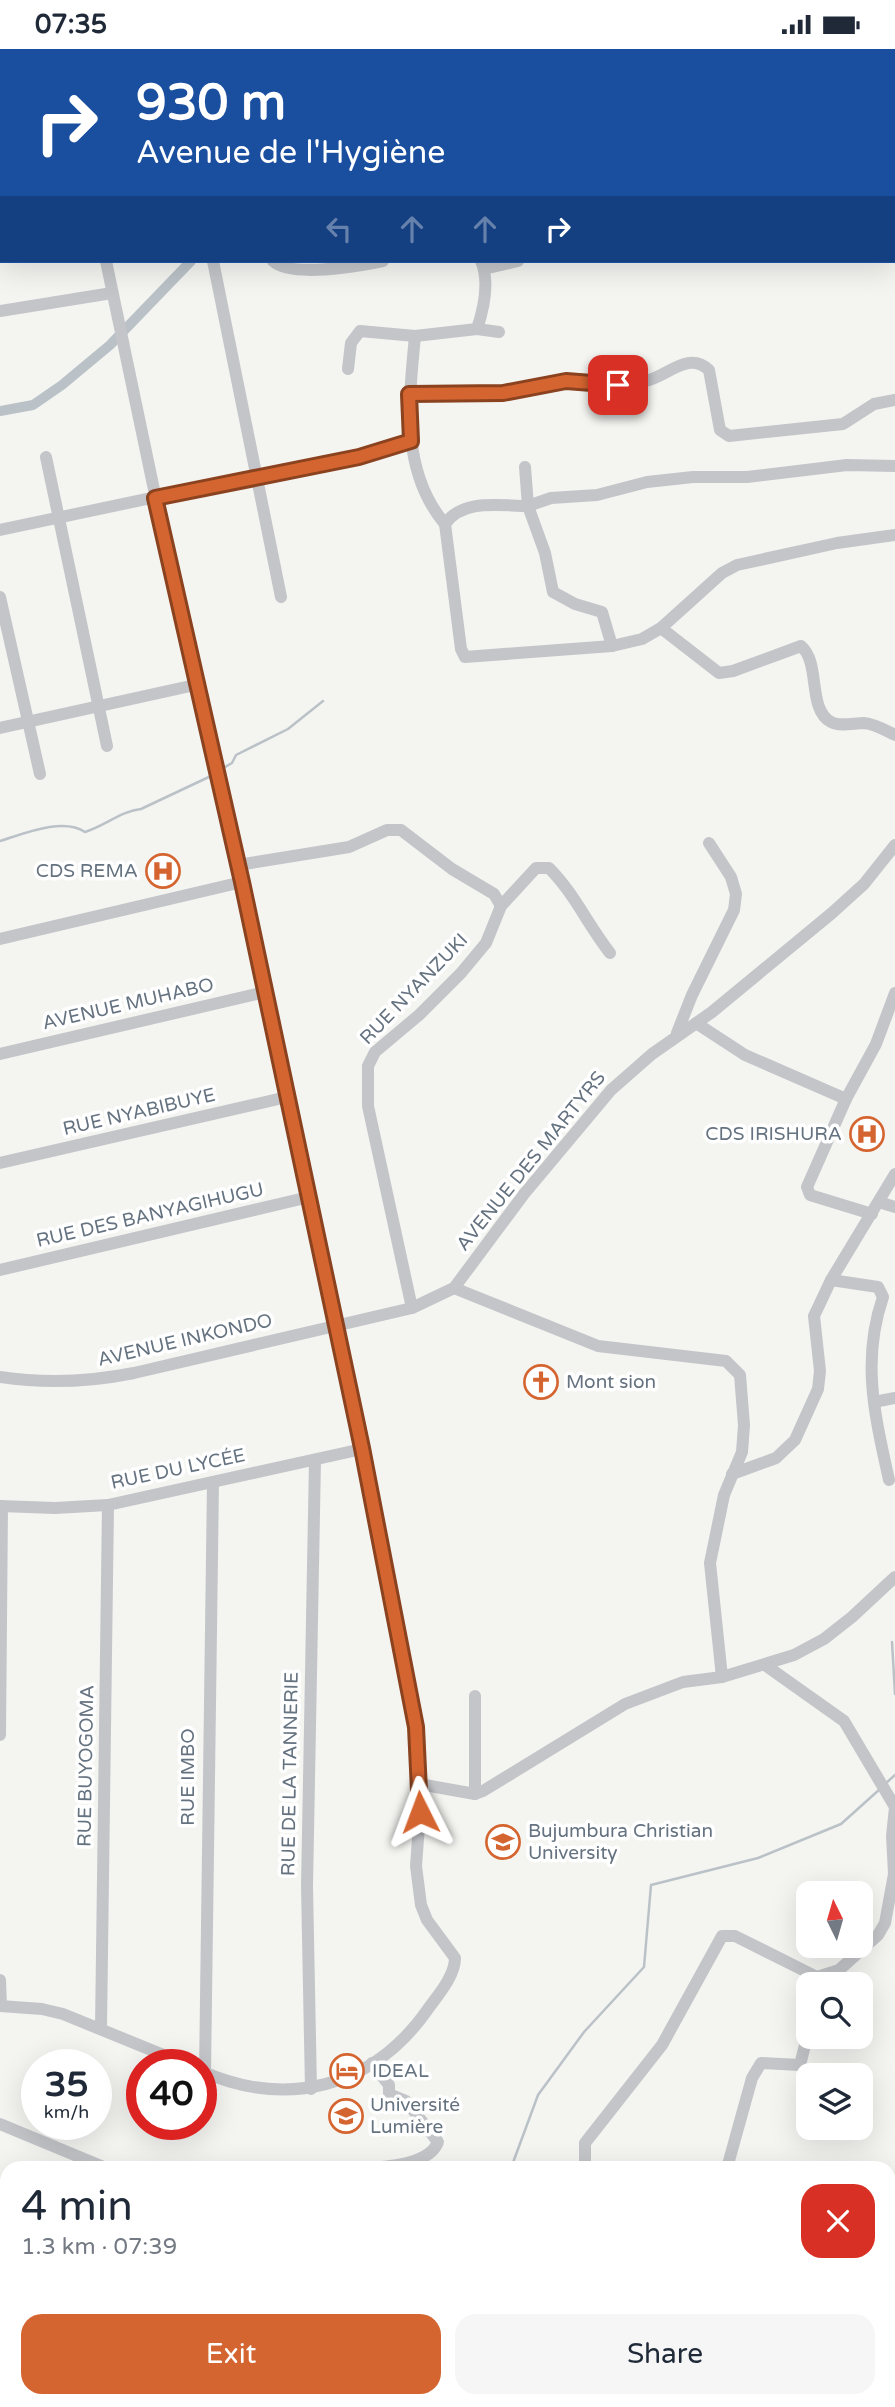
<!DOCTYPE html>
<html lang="en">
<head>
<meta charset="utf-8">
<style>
	:root { --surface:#fff; --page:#f6f6f7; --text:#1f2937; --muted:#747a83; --accent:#d56530 }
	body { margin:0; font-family:"Varela Round",sans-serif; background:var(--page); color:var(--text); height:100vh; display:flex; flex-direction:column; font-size:26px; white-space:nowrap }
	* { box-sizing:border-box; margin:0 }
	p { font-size:23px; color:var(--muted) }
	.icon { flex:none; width:38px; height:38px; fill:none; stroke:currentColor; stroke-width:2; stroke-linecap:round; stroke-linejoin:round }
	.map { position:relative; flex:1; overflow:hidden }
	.details { position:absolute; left:0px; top:2112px; width:896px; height:247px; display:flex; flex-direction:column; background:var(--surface); border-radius:21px 21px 0 0; box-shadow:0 7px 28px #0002 }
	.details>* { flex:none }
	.top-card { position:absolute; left:0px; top:0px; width:896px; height:214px; box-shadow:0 7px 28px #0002; background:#1a4fa0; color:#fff; overflow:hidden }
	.needle { width:46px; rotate:355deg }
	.controls { position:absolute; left:796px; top:1832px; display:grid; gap:14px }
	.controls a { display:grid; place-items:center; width:77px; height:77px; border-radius:14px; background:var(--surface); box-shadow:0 7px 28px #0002; font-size:35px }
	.speed { position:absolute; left:21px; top:2000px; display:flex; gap:14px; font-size:35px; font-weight:700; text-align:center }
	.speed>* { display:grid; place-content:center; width:91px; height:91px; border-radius:50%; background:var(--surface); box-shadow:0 7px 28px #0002; line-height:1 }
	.speed small { font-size:18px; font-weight:400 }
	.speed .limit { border:10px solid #d22; background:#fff; color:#111 }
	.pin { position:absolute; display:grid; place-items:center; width:60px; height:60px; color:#fff; margin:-30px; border-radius:14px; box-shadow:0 4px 10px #0006 }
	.me { position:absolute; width:77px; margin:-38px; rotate:357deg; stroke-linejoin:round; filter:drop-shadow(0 0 5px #0008) }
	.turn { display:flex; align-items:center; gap:24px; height:147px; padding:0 21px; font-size:32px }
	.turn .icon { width:91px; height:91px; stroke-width:2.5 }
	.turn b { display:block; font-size:49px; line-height:60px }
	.lanes { display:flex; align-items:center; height:66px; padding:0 21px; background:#0003; justify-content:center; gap:35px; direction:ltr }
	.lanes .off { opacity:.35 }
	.round { display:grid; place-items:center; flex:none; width:74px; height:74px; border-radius:21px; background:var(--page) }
	.head { display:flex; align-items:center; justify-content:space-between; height:119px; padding:0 21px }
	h1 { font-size:42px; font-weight:600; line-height:52px }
	.cta { display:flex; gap:14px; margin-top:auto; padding:14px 21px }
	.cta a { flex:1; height:80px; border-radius:21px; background:var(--accent); color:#fff; font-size:28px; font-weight:600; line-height:80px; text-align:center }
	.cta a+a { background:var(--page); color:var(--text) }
	.status { display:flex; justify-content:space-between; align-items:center; height:49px; padding:0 35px; background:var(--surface); direction:ltr }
	.status svg { height:19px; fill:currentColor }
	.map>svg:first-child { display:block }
</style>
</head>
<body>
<div class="status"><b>07:35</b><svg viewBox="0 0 49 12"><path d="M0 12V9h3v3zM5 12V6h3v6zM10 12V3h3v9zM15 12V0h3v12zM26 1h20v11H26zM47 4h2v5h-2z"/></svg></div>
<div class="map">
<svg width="895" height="2358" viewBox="0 0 895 2358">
	<rect width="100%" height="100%" fill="#f4f4f1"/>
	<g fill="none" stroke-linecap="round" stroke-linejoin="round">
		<!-- stream -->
		<g stroke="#bac2c8" stroke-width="2.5">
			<polyline points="634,2 635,0"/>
			<polyline points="220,721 232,714 236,706 288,680 323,652"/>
			<path d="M0 792C23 785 63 768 85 783 105 777 121 762 141 760L211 727"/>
			<polyline points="892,1593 895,1645"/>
			<polyline points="885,1735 895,1726"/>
			<polyline points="511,2119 538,2046 584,1983 644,1918 651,1836 758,1809 841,1775 880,1740"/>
			<polyline points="487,2352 489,2358"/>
		</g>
		<!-- canal -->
		<polyline stroke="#bac2c8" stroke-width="10" points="0,362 33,356 62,336 110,296 191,212"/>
		<!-- minor -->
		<g stroke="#c3c5c9" stroke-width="12">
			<polyline points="69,0 69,2"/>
			<polyline points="341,0 341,2"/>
			<polyline points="479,0 480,2"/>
			<polyline points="788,0 789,2"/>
			<polyline points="306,2 316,0"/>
			<polyline points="529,2 535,0"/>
			<polyline points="893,2 895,0"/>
			<polyline points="0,37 2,37"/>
			<polyline points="894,82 895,81"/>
			<polyline points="894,182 895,185"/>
			<path d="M106 212 195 636 242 833 309 1148 396 1572 416 1678 420 1763 416 1817 421 1856 427 1871 455 1909C455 1927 438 1946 428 1960 373 2039 287 2060 201 2022"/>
			<polyline points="213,212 281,548"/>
			<path d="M273 212C291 229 358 217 383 212"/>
			<path d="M481 212C490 233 484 259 477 280L499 283"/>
			<polyline points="484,220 518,212"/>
			<polyline points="0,262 112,244"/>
			<path d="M415 287C409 351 400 422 445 475"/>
			<polyline points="348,320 351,294 360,282 415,287 477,280"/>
			<path d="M409 345C440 345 471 346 501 343 522 342 543 334 565 332 592 330 618 337 645 332 667 328 688 301 709 321L720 381 729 387 843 375 874 355 895 351"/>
			<polyline points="46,408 107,697"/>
			<path d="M525 418 528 457C500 457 463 449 445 475L461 600 465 608 612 597 642 590 661 579 722 524 737 516 837 494 895 486"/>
			<polyline points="0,481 255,427 359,408 411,392"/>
			<polyline points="0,548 40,725"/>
			<path d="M661 579 719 624 733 622 801 597C821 614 807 660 831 673 840 678 854 674 864 674 875 675 885 681 895 686"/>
			<polyline points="612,597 602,563 575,555 553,543 545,504 528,457 551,449 597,446 647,433 693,428 747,428 847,416 895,417"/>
			<polyline points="0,679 195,636"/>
			<polyline points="238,816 349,798 387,781 401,781 452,820 494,845 501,857"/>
			<polyline points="0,890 242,833"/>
			<polyline points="696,974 745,1006 846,1050"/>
			<polyline points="677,984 692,946 734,861 736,845 731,828 709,794"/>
			<polyline points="0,1005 265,943"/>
			<polyline points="0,1114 287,1048"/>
			<polyline points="879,1153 895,1158"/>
			<polyline points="872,1165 810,1146 807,1138 846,1050 876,995 895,944"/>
			<polyline points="0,1221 309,1148"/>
			<path d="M831 1231 878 1238 883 1248C861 1312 875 1367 889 1431"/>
			<polyline points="454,1239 598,1297 726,1312 740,1326 744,1376 742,1403 724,1446 710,1514 722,1628"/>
			<path d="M412 1259 368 1057V1017L375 1003 419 966 461 924 486 894 501 857 536 819H549C574 844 588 876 610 904"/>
			<path d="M0 1328C46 1335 89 1333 134 1324L412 1259 454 1239 524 1145 611 1041 652 1005 712 963 832 864 864 835 895 796"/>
			<polyline points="874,1353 895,1349"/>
			<polyline points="732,1425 776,1409 795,1391 818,1340 820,1322 814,1267 831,1231 895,1125"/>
			<polyline points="0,1457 55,1459 108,1456 362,1400"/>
			<polyline points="475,1647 475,1745"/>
			<polyline points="0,1686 2,1457"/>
			<polyline points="419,1735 475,1745 483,1742 625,1655 683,1633 722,1628 794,1606 824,1590 852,1568 895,1528"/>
			<polyline points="0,1931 1,1957"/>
			<polyline points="0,1957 42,1960 63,1965 188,2016"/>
			<polyline points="101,1979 108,1456"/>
			<path d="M372 2014 389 2036V2045L406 2052 438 2093C430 2114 394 2117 374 2119"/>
			<polyline points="205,2024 213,1433"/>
			<polyline points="311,2040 307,1837 315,1411"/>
			<polyline points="0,2075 106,2119"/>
			<polyline points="585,2119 585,2094 662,1996 722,1887 735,1887 817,1928 839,1921 878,1886 885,1874 894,1825 892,1787 895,1758 844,1672 765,1616"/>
			<polyline points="727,2119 752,2029 761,2014 800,2016 808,1984"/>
			<polyline points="0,2220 7,2229"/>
			<polyline points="0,2277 7,2276"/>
		</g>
	</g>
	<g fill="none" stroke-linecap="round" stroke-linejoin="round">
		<!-- route casing -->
		<g stroke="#8a421f" stroke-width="18">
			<polyline id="route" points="420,1763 416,1678 362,1399 242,833 155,449 359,408 411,392 409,345 503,344 566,332 618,336"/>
		</g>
		<!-- route -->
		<use href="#route" stroke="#d56530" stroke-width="12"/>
	</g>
	<!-- icons -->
	<defs>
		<g id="hospital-ring" transform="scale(1.75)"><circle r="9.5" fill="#fff" stroke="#d56530" stroke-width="1.5"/><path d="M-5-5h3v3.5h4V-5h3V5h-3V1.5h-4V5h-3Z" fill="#d56530"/></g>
		<g id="church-ring" transform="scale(1.75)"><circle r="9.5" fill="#fff" stroke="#d56530" stroke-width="1.5"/><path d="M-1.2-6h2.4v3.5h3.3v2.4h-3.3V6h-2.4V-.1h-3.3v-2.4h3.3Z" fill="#d56530"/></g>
		<g id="university-ring" transform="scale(1.75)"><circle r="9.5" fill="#fff" stroke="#d56530" stroke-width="1.5"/><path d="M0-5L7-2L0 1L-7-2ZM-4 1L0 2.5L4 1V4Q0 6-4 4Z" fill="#d56530"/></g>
		<g id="hotel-ring" transform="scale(1.75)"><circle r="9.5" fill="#fff" stroke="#d56530" stroke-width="1.5"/><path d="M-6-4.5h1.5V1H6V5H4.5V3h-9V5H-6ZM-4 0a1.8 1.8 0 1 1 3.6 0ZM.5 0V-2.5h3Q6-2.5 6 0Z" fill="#d56530"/></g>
	</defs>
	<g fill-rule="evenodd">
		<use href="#hospital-ring" x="163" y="822"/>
		<use href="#hospital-ring" x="867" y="1085"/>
		<use href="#church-ring" x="541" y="1333"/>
		<use href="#university-ring" x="503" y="1793"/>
		<use href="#hotel-ring" x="347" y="2022"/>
		<use href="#university-ring" x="346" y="2067"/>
	</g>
	<g text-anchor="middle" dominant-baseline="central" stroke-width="7" stroke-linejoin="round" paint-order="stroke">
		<!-- poi labels -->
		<g font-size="19" fill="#657280" stroke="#fff" text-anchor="start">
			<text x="138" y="822" text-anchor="end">CDS REMA</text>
			<text x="842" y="1085" text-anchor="end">CDS IRISHURA</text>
			<text x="566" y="1333">Mont sion</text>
			<text x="528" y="1782">Bujumbura Christian<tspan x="528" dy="22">University</tspan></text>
			<text x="372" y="2022">IDEAL</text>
			<text x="370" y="2056">Université<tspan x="370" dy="22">Lumière</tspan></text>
		</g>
		<!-- street labels -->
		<g font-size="19" fill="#657280" stroke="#fff">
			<text transform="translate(414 940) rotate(-46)">RUE NYANZUKI</text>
			<text transform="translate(128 955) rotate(-13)">AVENUE MUHABO</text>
			<text transform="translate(139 1063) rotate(-13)">RUE NYABIBUYE</text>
			<text transform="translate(531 1112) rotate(-51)">AVENUE DES MARTYRS</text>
			<text transform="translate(150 1166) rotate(-13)">RUE DES BANYAGIHUGU</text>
			<text transform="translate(185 1291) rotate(-13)">AVENUE INKONDO</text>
			<text transform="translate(178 1420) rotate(-12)">RUE DU LYCÉE</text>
			<text transform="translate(86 1717) rotate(-89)">RUE BUYOGOMA</text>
			<text transform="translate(290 1725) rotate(-89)">RUE DE LA TANNERIE</text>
			<text transform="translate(188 1728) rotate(-90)">RUE IMBO</text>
		</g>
	</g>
</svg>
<div class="controls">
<a><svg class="needle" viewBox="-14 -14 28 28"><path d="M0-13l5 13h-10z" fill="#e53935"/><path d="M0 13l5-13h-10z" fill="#747a83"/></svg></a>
<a><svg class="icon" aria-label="search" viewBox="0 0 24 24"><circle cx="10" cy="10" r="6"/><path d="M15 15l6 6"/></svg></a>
<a><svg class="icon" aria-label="layers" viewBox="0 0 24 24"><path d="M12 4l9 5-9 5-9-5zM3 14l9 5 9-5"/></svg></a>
</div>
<div class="speed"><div>35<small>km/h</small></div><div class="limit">40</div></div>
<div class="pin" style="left:618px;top:336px;background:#d93025"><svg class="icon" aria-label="arrive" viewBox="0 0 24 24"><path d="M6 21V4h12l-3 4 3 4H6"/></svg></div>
<svg class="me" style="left:420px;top:1763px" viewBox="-20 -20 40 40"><path d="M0-17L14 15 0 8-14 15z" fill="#d56530" stroke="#fff" stroke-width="4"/></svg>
<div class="top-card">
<div class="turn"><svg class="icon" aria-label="right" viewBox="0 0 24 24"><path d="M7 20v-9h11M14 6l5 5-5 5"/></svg><div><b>930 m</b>Avenue de l'Hygiène</div></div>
<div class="lanes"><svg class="icon off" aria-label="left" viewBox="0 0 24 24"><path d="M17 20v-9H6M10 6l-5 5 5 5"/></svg><svg class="icon off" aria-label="ahead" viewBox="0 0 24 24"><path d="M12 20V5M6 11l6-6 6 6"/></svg><svg class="icon off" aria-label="ahead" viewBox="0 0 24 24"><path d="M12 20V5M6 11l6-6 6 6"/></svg><svg class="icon" aria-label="right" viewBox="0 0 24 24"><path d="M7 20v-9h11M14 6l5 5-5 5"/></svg></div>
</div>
<section class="details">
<div class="head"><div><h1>4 min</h1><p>1.3 km · 07:39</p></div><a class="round" style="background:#d93025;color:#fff"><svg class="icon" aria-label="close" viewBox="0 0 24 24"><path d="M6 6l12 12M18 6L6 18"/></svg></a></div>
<div class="cta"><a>Exit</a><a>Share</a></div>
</section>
</div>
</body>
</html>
